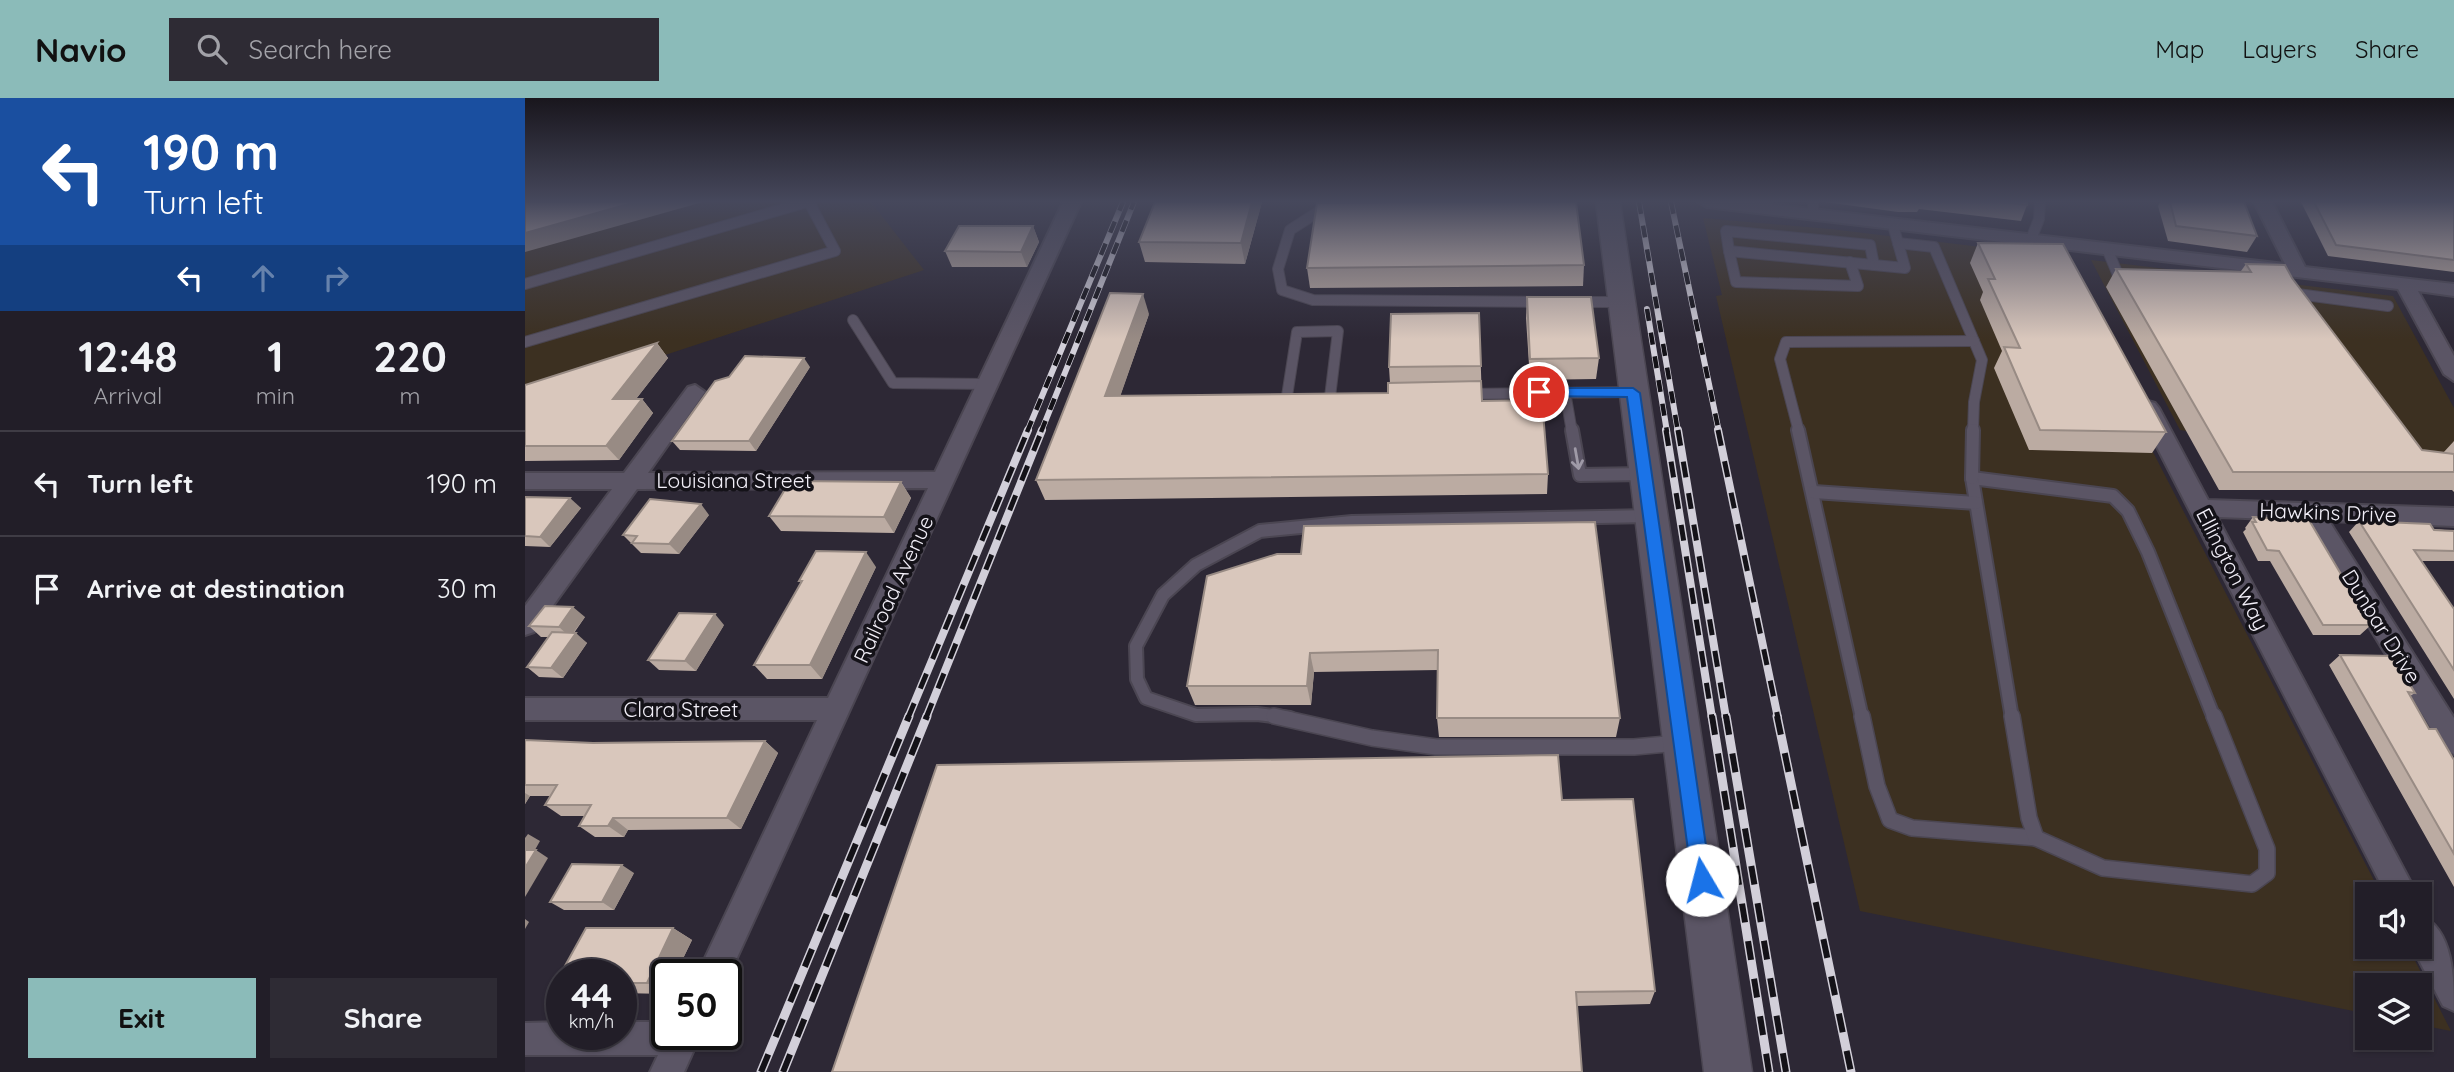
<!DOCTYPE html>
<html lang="en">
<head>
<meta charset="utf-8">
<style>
	:root { --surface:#221e28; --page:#2e2b34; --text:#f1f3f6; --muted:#a2a2a8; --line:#3f3c45; --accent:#8bbbb9 }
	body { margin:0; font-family:Quicksand,sans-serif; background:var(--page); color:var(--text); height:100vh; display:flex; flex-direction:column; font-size:26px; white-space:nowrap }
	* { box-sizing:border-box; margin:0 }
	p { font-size:23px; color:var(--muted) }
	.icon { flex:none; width:38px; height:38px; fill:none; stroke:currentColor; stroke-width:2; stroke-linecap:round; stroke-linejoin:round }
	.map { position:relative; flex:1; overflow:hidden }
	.sheet { display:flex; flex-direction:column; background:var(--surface); width:525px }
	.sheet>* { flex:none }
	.banner { background:#1a4fa0; color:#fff; overflow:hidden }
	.buttons { position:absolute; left:1830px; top:784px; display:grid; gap:14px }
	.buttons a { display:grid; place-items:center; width:77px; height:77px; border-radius:0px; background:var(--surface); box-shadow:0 2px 5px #0004,0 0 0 2px var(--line); font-size:35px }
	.speed { position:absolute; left:21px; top:861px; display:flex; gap:14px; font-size:35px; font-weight:700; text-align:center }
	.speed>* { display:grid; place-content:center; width:91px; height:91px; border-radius:50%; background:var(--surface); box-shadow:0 2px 5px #0004,0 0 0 2px var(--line); line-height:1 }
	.speed small { font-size:18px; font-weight:400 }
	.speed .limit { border:4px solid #111; border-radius:10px; background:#fff; color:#111 }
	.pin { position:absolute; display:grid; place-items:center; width:60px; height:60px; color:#fff; margin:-30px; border:4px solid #fff; border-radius:50%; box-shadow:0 2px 7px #0007 }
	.me { position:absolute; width:77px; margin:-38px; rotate:352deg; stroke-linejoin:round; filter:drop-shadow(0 0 5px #0008) }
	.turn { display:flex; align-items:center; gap:24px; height:147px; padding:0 28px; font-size:32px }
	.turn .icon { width:91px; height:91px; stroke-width:2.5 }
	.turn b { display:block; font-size:49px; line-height:60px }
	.lanes { display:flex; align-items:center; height:66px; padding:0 28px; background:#0003; justify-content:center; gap:35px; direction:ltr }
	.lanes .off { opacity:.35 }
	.eta { display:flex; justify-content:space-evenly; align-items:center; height:119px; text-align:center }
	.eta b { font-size:42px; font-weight:700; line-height:49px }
	.button { display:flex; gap:14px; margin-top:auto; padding:14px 28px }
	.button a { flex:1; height:80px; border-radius:0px; background:var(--accent); color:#111; font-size:28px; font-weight:700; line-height:80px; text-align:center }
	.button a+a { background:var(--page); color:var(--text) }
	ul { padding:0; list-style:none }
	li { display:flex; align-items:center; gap:21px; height:105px; padding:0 28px; border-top:2px solid var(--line) }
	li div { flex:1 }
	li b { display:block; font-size:26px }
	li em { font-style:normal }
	header { display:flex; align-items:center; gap:42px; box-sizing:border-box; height:98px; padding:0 35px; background:var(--accent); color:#111 }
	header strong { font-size:33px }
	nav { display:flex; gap:38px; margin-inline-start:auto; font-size:24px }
	.search { width:490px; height:63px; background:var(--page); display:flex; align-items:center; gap:18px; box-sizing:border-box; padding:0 24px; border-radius:0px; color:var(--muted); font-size:26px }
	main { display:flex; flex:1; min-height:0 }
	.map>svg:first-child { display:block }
</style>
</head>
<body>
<header>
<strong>Navio</strong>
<div class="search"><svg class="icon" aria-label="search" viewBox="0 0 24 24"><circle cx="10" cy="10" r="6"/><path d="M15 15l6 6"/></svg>Search here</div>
<nav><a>Map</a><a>Layers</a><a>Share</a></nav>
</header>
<main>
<section class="sheet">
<div class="banner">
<div class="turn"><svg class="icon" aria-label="left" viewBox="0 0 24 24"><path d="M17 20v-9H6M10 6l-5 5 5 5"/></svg><div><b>190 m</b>Turn left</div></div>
<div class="lanes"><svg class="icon" aria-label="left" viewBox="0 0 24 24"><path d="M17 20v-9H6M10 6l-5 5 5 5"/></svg><svg class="icon off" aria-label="ahead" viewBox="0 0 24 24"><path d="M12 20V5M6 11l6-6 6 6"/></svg><svg class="icon off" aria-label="right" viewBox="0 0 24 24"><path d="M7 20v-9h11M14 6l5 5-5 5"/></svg></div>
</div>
<div class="eta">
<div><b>12:48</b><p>Arrival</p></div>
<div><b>1</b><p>min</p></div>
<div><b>220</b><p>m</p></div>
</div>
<ul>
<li><svg class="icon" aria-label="left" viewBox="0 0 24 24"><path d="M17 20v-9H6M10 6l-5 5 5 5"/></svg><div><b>Turn left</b></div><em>190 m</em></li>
<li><svg class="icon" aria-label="arrive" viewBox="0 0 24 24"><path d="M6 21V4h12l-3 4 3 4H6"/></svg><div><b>Arrive at destination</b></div><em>30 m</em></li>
</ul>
<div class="button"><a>Exit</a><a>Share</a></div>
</section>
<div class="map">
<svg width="1929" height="974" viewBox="0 0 1929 974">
	<rect width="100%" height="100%" fill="#2d2835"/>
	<!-- industrial -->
	<g fill="#3c3021">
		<polygon points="0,104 346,104 399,172 0,303"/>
		<polygon points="1178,120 1305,131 1523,157 1533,170 1856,796 1843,796 1843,849 1883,849 1926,933 1895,927 1895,887 1843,887 1843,916 1335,813 1191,198 1197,197"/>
		<polygon points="1566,162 1868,198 1929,310 1929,373 1655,332"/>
	</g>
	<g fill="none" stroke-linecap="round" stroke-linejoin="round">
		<!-- lane-far2 casing -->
		<g stroke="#4b4652" stroke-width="12">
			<g id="lane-far2">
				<polyline points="806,104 855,104"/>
				<polyline points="1288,104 1288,117"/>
				<polyline points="807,105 765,132 753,171 757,192 788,202 1018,204"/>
				<polygon points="1201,133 1345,147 1349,167 1204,153"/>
				<polyline points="1505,144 1514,121 1515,104"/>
				<polyline points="1373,145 1409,149 1457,262 1449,304 1448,334"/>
				<polyline points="1204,153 1211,184 1333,188 1325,164"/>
				<polyline points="1583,153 1593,177 1602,177"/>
				<polyline points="1349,167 1380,170 1368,127"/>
				<polyline points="0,186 282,104"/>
				<polyline points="1765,195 1863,208"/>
				<polyline points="1051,204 1096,204"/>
				<polyline points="328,222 368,285 462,286"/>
				<polyline points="0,244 310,153 284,104"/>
				<polyline points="1040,294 1047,334"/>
				<polyline points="941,296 1108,294"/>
				<polyline points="762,298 772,234 813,233 805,299"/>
				<polyline points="1274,334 1255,261 1261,244 1449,243"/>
			</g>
		</g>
		<!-- lane-far1 casing -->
		<g stroke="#4b4652" stroke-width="16">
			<g id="lane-far1">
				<polyline points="1047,332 1055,377 1120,376"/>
				<polyline points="1273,332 1337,620"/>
				<polyline points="1447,380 1588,398 1603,413 1623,454 1689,620"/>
				<polyline points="1447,380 1487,620"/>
				<polyline points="1447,380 1448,332"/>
				<polyline points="1289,394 1451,405"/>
				<polyline points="765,620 732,616 671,617 621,600 612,581 611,548 638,497 671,467 735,433 827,424 1125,418"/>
			</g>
		</g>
		<!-- lane casing -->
		<g stroke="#4b4652" stroke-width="18">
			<g id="lane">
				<polyline points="749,618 847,640 911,649 1109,649 1153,645"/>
				<polyline points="1337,618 1352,688 1365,722 1387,730 1511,740"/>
				<polyline points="1487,618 1504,720 1511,740 1578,770 1727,786 1742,775 1742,751 1689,618"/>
			</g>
		</g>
		<!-- street casing -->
		<g stroke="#4b4652" stroke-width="4">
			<g id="street">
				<polygon points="538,104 556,104 201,884 201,877 172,877 292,622 0,622 0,600 303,600 403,390 112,391 9,534 0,537 0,508 87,391 0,391 0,375 99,375 163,289 170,287 180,294 123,375 410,374"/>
				<polygon points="1173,104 1228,104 1760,166 1729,104 1747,104 1780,169 1929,186 1929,198 1893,193 1929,258 1929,283 1919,276 1873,191 1182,109"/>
				<polygon points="1623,303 1630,305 1634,310 1683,402 1929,410 1929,428 1804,423 1929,620 1929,656 1919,652 1779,422 1692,419 1892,796 1861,796 1612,310 1616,305"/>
				<path d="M1895 817C1929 831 1929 882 1929 913L1918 908 1887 849H1895Z"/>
				<polygon points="37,924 37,936 96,936 96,924 142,924 142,936 176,936 159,974 125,974 133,957 0,957 0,925"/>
			</g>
		</g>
		<!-- secondary casing -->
		<g stroke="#4b4652" stroke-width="3">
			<polygon id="secondary" points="1071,104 1095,104 1227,974 1179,974"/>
		</g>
		<!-- lane-far2 -->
		<use href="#lane-far2" stroke="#5b5565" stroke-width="10"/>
		<!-- lane-far1 -->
		<use href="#lane-far1" stroke="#5b5565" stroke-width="12"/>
		<!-- lane -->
		<use href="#lane" stroke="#5b5565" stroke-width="15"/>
		<!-- street -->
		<use href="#street" fill="#5b5565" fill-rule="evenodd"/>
		<!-- secondary -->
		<use href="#secondary" fill="#5b5565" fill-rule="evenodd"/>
		<!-- rail-far2 casing -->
		<g stroke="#d2cfd9" stroke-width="6">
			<g id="rail-far2">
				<polyline points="1114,104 1153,334"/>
				<polyline points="1146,104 1194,334"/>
				<polyline points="1122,211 1142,334"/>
				<polyline points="502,334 598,104"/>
				<polyline points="516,334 609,104"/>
			</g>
		</g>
		<!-- rail-far1 casing -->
		<g stroke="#d2cfd9" stroke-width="8">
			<g id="rail-far1">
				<polyline points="1141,332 1187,620"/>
				<polyline points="1153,332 1201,620"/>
				<polyline points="1193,332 1253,620"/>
				<polyline points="383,620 503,332"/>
				<polyline points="401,620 517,332"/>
			</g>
		</g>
		<!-- rail casing -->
		<g stroke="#d2cfd9" stroke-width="9">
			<g id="rail">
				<polyline points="1187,618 1244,974"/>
				<polyline points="1201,618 1261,974"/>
				<polyline points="1252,618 1326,974"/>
				<polyline points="236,974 384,618"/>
				<polyline points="258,974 402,618"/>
			</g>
		</g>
		<!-- rail-far2 -->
		<use href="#rail-far2" stroke="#141218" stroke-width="4.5" stroke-dasharray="12" stroke-linecap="butt"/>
		<!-- rail-far1 -->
		<use href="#rail-far1" stroke="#141218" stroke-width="5" stroke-dasharray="16" stroke-linecap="butt"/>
		<!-- rail -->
		<use href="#rail" stroke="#141218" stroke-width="6" stroke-dasharray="19" stroke-linecap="butt"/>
	</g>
	<!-- wall -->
	<g fill="#bbaba2">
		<polygon points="630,104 737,104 720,166 620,164 614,144"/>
		<polygon points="1300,104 1502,104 1502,107 1496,123 1394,111 1392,114 1373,114"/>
		<polygon points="1635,104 1719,104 1732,138 1722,154 1643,143 1633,108"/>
		<polygon points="1776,104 1929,104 1929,174 1803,158"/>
		<polygon points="508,128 514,144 502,169 427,169 420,153"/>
		<polygon points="1453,145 1641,334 1627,355 1504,352 1469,270 1477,253 1455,202 1458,194 1445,165"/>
		<polygon points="1721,166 1767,180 1897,352 1918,355 1929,343 1929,394 1927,392 1694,392 1581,189 1591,171 1716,173"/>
		<polygon points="1059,167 1058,188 785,190 782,170"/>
		<polygon points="1002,199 1074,260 1071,281 1005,282 1001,220"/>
		<polygon points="954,215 957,303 1023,376 1022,396 520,402 511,382 624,216 595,298 863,295 865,285 864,269"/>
		<polygon points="132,245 143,260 111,301 117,301 128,315 94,362 0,363 0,287"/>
		<polygon points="285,269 231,353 155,352 147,343"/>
		<polygon points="376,384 386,400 369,435 256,433 244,418"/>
		<polygon points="0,399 56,410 25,449 0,448"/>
		<polygon points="184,417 154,456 116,455 98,437"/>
		<polygon points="1728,419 1846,527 1835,537 1788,537 1745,463 1733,463 1718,434 1721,431 1720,430"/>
		<polygon points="1834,423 1929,433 1929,463 1897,463 1929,511 1929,601 1824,434"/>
		<polygon points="752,456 1095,620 1091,639 914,639 912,620 913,572 789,574 786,607 670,607 662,588"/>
		<polygon points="351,469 297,581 242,581 229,567 276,485 274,483"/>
		<polygon points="60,519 49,535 62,545 38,580 14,579 2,569 24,539 16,539 4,528"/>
		<polygon points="199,527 171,573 134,572 123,562"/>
		<polygon points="1815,557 1890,595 1885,598 1904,631 1929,662 1929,789 1804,567"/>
		<polygon points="0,642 68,645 240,643 253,655 216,731 103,732 99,739 70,739 54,728 59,718 36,718 20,707 25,698 5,698 0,706"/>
		<polygon points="1037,702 1130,893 1125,906 1052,908"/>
		<polygon points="109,775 89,812 39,812 25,804"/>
		<polygon points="61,830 148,830 167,842 150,877 142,877 141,896 96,895 96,877 37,877 37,887 31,884"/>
	</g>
	<!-- shaded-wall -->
	<g fill="#988b84">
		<polygon points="111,104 178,104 0,154 0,135"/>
		<polygon points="727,104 737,104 720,166 716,145"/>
		<polygon points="508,128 514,144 502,169 496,154"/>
		<polygon points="618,196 624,216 588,319 580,298"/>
		<polygon points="132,245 143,260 100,315 88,301"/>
		<polygon points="279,260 285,269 231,353 224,343"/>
		<polygon points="117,301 128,315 94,362 81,348"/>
		<polygon points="376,384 386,400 369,435 359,419"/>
		<polygon points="45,400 56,410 25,449 15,439"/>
		<polygon points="176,406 184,417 154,456 144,446"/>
		<polygon points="341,454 351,469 297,581 285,567"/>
		<polygon points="48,509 60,519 45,539 34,529"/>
		<polygon points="190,516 199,527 171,573 160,563"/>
		<polygon points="51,535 62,545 38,580 26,570"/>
		<polygon points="785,555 789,574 786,607 782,588"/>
		<polygon points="240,643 253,655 216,731 202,720"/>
		<polygon points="0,695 5,698 0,706"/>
		<polygon points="88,720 103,732 99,739 83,728"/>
		<polygon points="3,736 15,743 6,759 0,756 0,740"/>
		<polygon points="11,752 23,760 0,799 0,770"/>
		<polygon points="97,767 109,775 89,812 77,804"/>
		<polygon points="0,821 4,824 0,831"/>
		<polygon points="148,830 167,842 150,877 142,877 141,896 122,885"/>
	</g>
	<!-- building -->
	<g fill="#d9c7bc" stroke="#988b84" stroke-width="2">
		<polygon points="0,104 111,104 0,135"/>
		<polygon points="630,104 727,104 716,145 614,144"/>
		<polygon points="905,104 1051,104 1059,167 782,170 792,105"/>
		<polygon points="1475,104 1502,104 1502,107"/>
		<polygon points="1645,104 1719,104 1732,138 1651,128"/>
		<polygon points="1789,104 1929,104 1929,162 1811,147"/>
		<polygon points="434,128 508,128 496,154 420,153"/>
		<polygon points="1453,145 1538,146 1641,334 1515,332 1479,249 1495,250 1463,181 1470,181"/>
		<polygon points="1721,166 1760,167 1767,180 1897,352 1929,356 1929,374 1708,374 1591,171 1726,174"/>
		<polygon points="585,195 618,196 580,298 863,295 863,285 956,283 957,303 1017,302 1023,376 511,382"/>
		<polygon points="1002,199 1066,199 1074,260 1005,261"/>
		<polygon points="954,215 956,268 864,269 866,216"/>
		<polygon points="132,245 88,301 117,301 81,348 0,348 0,287"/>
		<polygon points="220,258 279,260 224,343 147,343 190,283 204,279"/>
		<polygon points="265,383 376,384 359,419 244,418"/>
		<polygon points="0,399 45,400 15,439 0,438"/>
		<polygon points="125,401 176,406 144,446 107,445 112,438 98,437"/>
		<polygon points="1728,419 1784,422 1846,527 1798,527 1754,453 1742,452 1727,424 1731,424"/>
		<polygon points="1834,423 1905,426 1909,432 1929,433 1929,453 1889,452 1929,511 1929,572"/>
		<polygon points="1070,424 1095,620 912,620 913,552 785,555 782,588 662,588 682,478 752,456 776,456 779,428"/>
		<polygon points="291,453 341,454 285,567 229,567 277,483 274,483"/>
		<polygon points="20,508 48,509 34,529 4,528"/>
		<polygon points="154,515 190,516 160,563 123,562"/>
		<polygon points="27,534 51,535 26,570 2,569"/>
		<polygon points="1815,557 1868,558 1890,595 1883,594 1904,631 1911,631 1929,662 1929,756"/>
		<polygon points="0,642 68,645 240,643 202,720 88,720 83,728 54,728 66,707 20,707 32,687 0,687"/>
		<polygon points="1033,657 1037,702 1108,701 1130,893 1051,894 1057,974 307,974 412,667"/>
		<polygon points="0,752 11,752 0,770"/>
		<polygon points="47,766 97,767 77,804 25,804"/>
		<polygon points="61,830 148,830 122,885 96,885 96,877 37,877 37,884 31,884"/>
	</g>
	<!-- one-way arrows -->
	<defs><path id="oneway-shaft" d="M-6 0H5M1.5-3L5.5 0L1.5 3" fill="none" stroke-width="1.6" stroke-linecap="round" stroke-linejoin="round" transform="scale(1.75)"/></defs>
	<use stroke="#9f9aa7" href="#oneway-shaft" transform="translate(1052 361) rotate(80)"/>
	<!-- sky -->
	<linearGradient id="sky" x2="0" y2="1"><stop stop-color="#19161d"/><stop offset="0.43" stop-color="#46485c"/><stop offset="1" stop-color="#46485c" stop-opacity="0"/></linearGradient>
	<rect width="1929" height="241" fill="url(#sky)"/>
	<!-- route -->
	<polygon fill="#1a73e8" stroke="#114b97" stroke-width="2" points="1014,290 1108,290 1115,295 1186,782 1183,789 1177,791 1170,789 1167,782 1102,299 1009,298 1009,291"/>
	<g text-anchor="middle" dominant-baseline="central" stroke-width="7" stroke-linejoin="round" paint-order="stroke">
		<!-- street labels -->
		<g font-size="21" fill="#f2eff8" stroke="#141218">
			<text x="209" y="382">Louisiana Street</text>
			<text transform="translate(1803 414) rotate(2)">Hawkins Drive</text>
			<text transform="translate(1708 471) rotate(63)">Ellington Way</text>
			<text transform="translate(368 491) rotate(-65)">Railroad Avenue</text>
			<text transform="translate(1857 528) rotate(58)">Dunbar Drive</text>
			<text x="156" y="611">Clara Street</text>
		</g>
	</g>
</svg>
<div class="buttons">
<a><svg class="icon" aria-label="sound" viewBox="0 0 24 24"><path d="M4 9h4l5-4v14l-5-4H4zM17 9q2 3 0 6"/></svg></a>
<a><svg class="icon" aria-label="layers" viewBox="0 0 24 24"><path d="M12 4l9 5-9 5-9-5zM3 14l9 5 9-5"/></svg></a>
</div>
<div class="speed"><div>44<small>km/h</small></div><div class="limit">50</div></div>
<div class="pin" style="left:1014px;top:294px;background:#d93025"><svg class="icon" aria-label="arrive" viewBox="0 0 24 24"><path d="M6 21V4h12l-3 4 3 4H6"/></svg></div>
<svg class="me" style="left:1177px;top:782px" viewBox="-20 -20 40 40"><circle r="19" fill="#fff"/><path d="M0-13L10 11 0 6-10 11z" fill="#1a73e8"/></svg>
</div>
</main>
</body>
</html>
